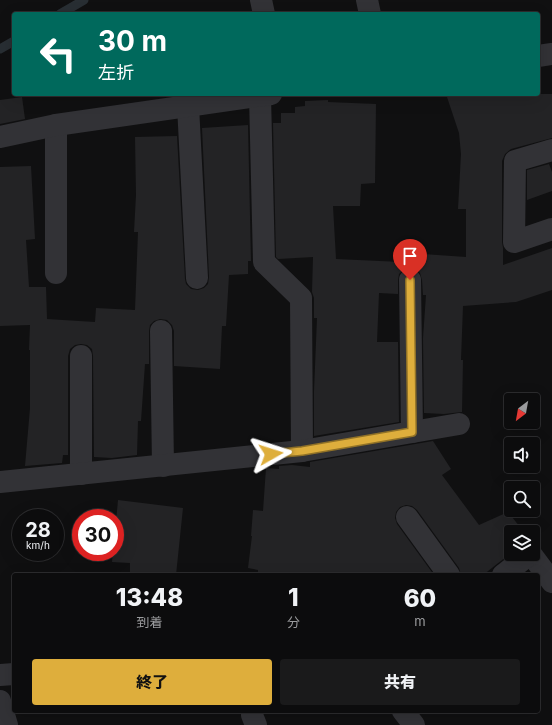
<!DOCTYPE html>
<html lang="ja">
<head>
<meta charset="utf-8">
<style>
	:root { --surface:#0c0c0d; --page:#1a1a1b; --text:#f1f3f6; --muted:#9a9b9d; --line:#2c2c2e; --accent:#deae3c }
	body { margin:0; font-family:Inter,"Noto Sans JP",sans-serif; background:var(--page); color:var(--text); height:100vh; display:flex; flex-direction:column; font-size:15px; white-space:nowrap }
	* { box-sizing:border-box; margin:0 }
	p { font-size:13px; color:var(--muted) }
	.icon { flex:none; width:22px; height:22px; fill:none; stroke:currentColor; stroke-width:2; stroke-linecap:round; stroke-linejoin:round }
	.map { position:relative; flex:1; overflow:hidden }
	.details { position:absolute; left:12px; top:573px; width:528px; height:140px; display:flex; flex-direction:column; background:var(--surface); border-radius:4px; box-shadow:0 4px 16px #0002,0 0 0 1px var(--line) }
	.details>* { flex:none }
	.top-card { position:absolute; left:12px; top:12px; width:528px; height:84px; border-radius:4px; box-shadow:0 4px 16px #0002,0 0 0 1px var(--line); background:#00695c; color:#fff; overflow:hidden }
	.needle { width:26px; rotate:211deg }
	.fabs { position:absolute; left:504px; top:393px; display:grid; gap:8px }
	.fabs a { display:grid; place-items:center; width:36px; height:36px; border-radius:4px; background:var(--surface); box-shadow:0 4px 16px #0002,0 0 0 1px var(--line); font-size:20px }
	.speed { position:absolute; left:12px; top:509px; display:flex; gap:8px; font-size:20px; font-weight:700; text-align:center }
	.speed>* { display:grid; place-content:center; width:52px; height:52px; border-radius:50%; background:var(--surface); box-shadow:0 4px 16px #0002,0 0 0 1px var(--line); line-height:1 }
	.speed small { font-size:10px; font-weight:400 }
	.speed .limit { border:6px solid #d22; background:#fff; color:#111 }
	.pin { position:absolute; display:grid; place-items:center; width:34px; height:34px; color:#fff; margin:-41px -17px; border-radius:50% 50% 50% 0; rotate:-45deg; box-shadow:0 0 4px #0007 }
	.pin .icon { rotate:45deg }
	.me { position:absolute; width:44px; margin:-22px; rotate:84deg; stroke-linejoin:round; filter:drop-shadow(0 0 3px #0008) }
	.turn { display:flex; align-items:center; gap:14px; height:84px; padding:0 20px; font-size:18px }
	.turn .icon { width:52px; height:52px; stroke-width:2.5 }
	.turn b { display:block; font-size:28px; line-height:34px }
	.eta { display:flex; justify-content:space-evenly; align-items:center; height:68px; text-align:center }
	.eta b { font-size:24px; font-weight:800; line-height:28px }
	.primary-button { display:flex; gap:8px; margin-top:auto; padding:8px 20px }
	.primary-button a { flex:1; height:46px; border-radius:4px; background:var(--accent); color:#111; font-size:16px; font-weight:800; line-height:46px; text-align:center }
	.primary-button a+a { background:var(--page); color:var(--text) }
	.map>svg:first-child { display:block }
</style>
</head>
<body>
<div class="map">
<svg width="552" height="725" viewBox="0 0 552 725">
	<rect width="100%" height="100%" fill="#101011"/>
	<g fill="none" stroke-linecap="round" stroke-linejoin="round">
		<!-- stream -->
		<g stroke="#282e33" stroke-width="9">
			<polyline points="60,14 84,0"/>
			<polyline points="0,49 14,41"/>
		</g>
	</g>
	<!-- building -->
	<g fill="#232325">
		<polygon points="446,94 552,94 552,138 511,149 505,154 502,161 502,242 503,248 503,265 552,248 552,290 516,302 463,306 461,360 463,360 462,412 444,414 424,413 423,338 426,295 423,295 422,280 420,273 416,269 410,268 403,270 399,274 398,280 398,294 379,293 377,342 398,342 399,422 314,436 314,391 317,318 314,318 314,298 312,292 313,257 278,259 276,257 273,123 281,123 281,113 295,113 295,107 305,106 305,101 328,100 328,102 376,104 375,183 361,184 360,206 333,206 336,259 423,263 423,254 466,257 466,209 458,209 461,154 459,133"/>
		<polygon points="22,97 25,119 0,124 0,100"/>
		<polygon points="248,125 251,261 248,261 248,274 229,275 226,326 222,326 220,369 174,366 174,331 172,325 167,320 160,319 154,321 150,325 149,331 149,364 145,364 141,421 138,421 137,455 112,458 94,457 93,356 92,349 87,345 81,344 75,345 70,349 68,356 68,455 63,455 62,463 25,466 30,408 30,350 29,350 30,325 0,326 0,167 31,166 35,239 26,240 29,287 46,287 47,319 95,322 96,308 135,310 138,232 134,232 136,195 135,137 177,136 185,279 186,284 191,289 198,290 204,288 208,284 209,277 202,128"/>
		<polygon points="549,164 552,172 552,191 527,200 527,170"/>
		<polygon points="433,441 451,469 442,475 479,525 508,512 524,532 511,532 511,553 483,575 461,575 459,568 417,510 412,506 406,505 400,507 396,512 395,518 397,524 434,575 258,575 258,570 248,568 252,536 251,536 253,510 263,511 266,468 279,469 279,466 292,465 310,467 310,462"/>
		<polygon points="118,500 183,508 176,575 130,575 130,563 112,562 113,552 115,552 115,533"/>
	</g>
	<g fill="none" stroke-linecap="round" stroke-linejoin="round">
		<!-- street -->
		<g stroke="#323236" stroke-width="22">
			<polyline points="261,0 264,14"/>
			<polyline points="367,0 370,14"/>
			<polyline points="538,56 552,54"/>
			<polyline points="260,96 264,262 301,298 302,451"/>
			<polyline points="188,106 197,278"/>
			<polyline points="56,125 56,273"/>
			<polyline points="0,137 56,125 271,94"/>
			<polyline points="552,150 515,161 514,242 552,229"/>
			<polyline points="410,280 412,432"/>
			<polyline points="161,331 163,466"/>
			<polyline points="81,356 81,474"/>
			<polyline points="0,482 302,451 459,424"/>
			<polyline points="407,517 449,575"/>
			<polyline points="531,554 552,582"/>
			<polyline points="503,575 530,554"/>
			<polyline points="0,675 14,674"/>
			<polyline points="0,701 7,725"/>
			<polyline points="403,711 414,725"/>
			<polyline points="252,715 256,725"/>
		</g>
	</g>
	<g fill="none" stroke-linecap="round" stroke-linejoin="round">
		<!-- route casing -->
		<g stroke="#907127" stroke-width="10">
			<polyline id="route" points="271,454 302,451 412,432 410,280"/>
		</g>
		<!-- route -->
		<use href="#route" stroke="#deae3c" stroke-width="7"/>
	</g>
</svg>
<div class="fabs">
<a><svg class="needle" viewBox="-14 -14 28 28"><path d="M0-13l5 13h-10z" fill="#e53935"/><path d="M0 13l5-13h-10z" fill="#9a9b9d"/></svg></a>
<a><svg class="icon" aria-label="sound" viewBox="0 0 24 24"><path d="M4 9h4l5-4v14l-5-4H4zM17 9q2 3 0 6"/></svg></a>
<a><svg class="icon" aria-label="search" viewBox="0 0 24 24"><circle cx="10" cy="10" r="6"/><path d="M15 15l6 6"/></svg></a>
<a><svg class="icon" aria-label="layers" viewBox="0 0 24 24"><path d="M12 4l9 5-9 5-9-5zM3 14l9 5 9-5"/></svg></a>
</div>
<div class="speed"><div>28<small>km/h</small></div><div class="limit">30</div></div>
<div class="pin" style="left:410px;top:280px;background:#d93025"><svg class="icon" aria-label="arrive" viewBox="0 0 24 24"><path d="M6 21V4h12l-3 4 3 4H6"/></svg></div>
<svg class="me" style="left:271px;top:454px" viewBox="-20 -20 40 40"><path d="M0-17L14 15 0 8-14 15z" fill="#deae3c" stroke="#fff" stroke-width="4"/></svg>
<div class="top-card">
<div class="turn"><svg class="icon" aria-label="left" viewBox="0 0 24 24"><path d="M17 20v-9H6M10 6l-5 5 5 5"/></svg><div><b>30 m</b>左折</div></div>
</div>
<section class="details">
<div class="eta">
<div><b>13:48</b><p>到着</p></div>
<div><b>1</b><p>分</p></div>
<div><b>60</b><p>m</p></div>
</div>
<div class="primary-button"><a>終了</a><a>共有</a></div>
</section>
</div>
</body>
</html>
